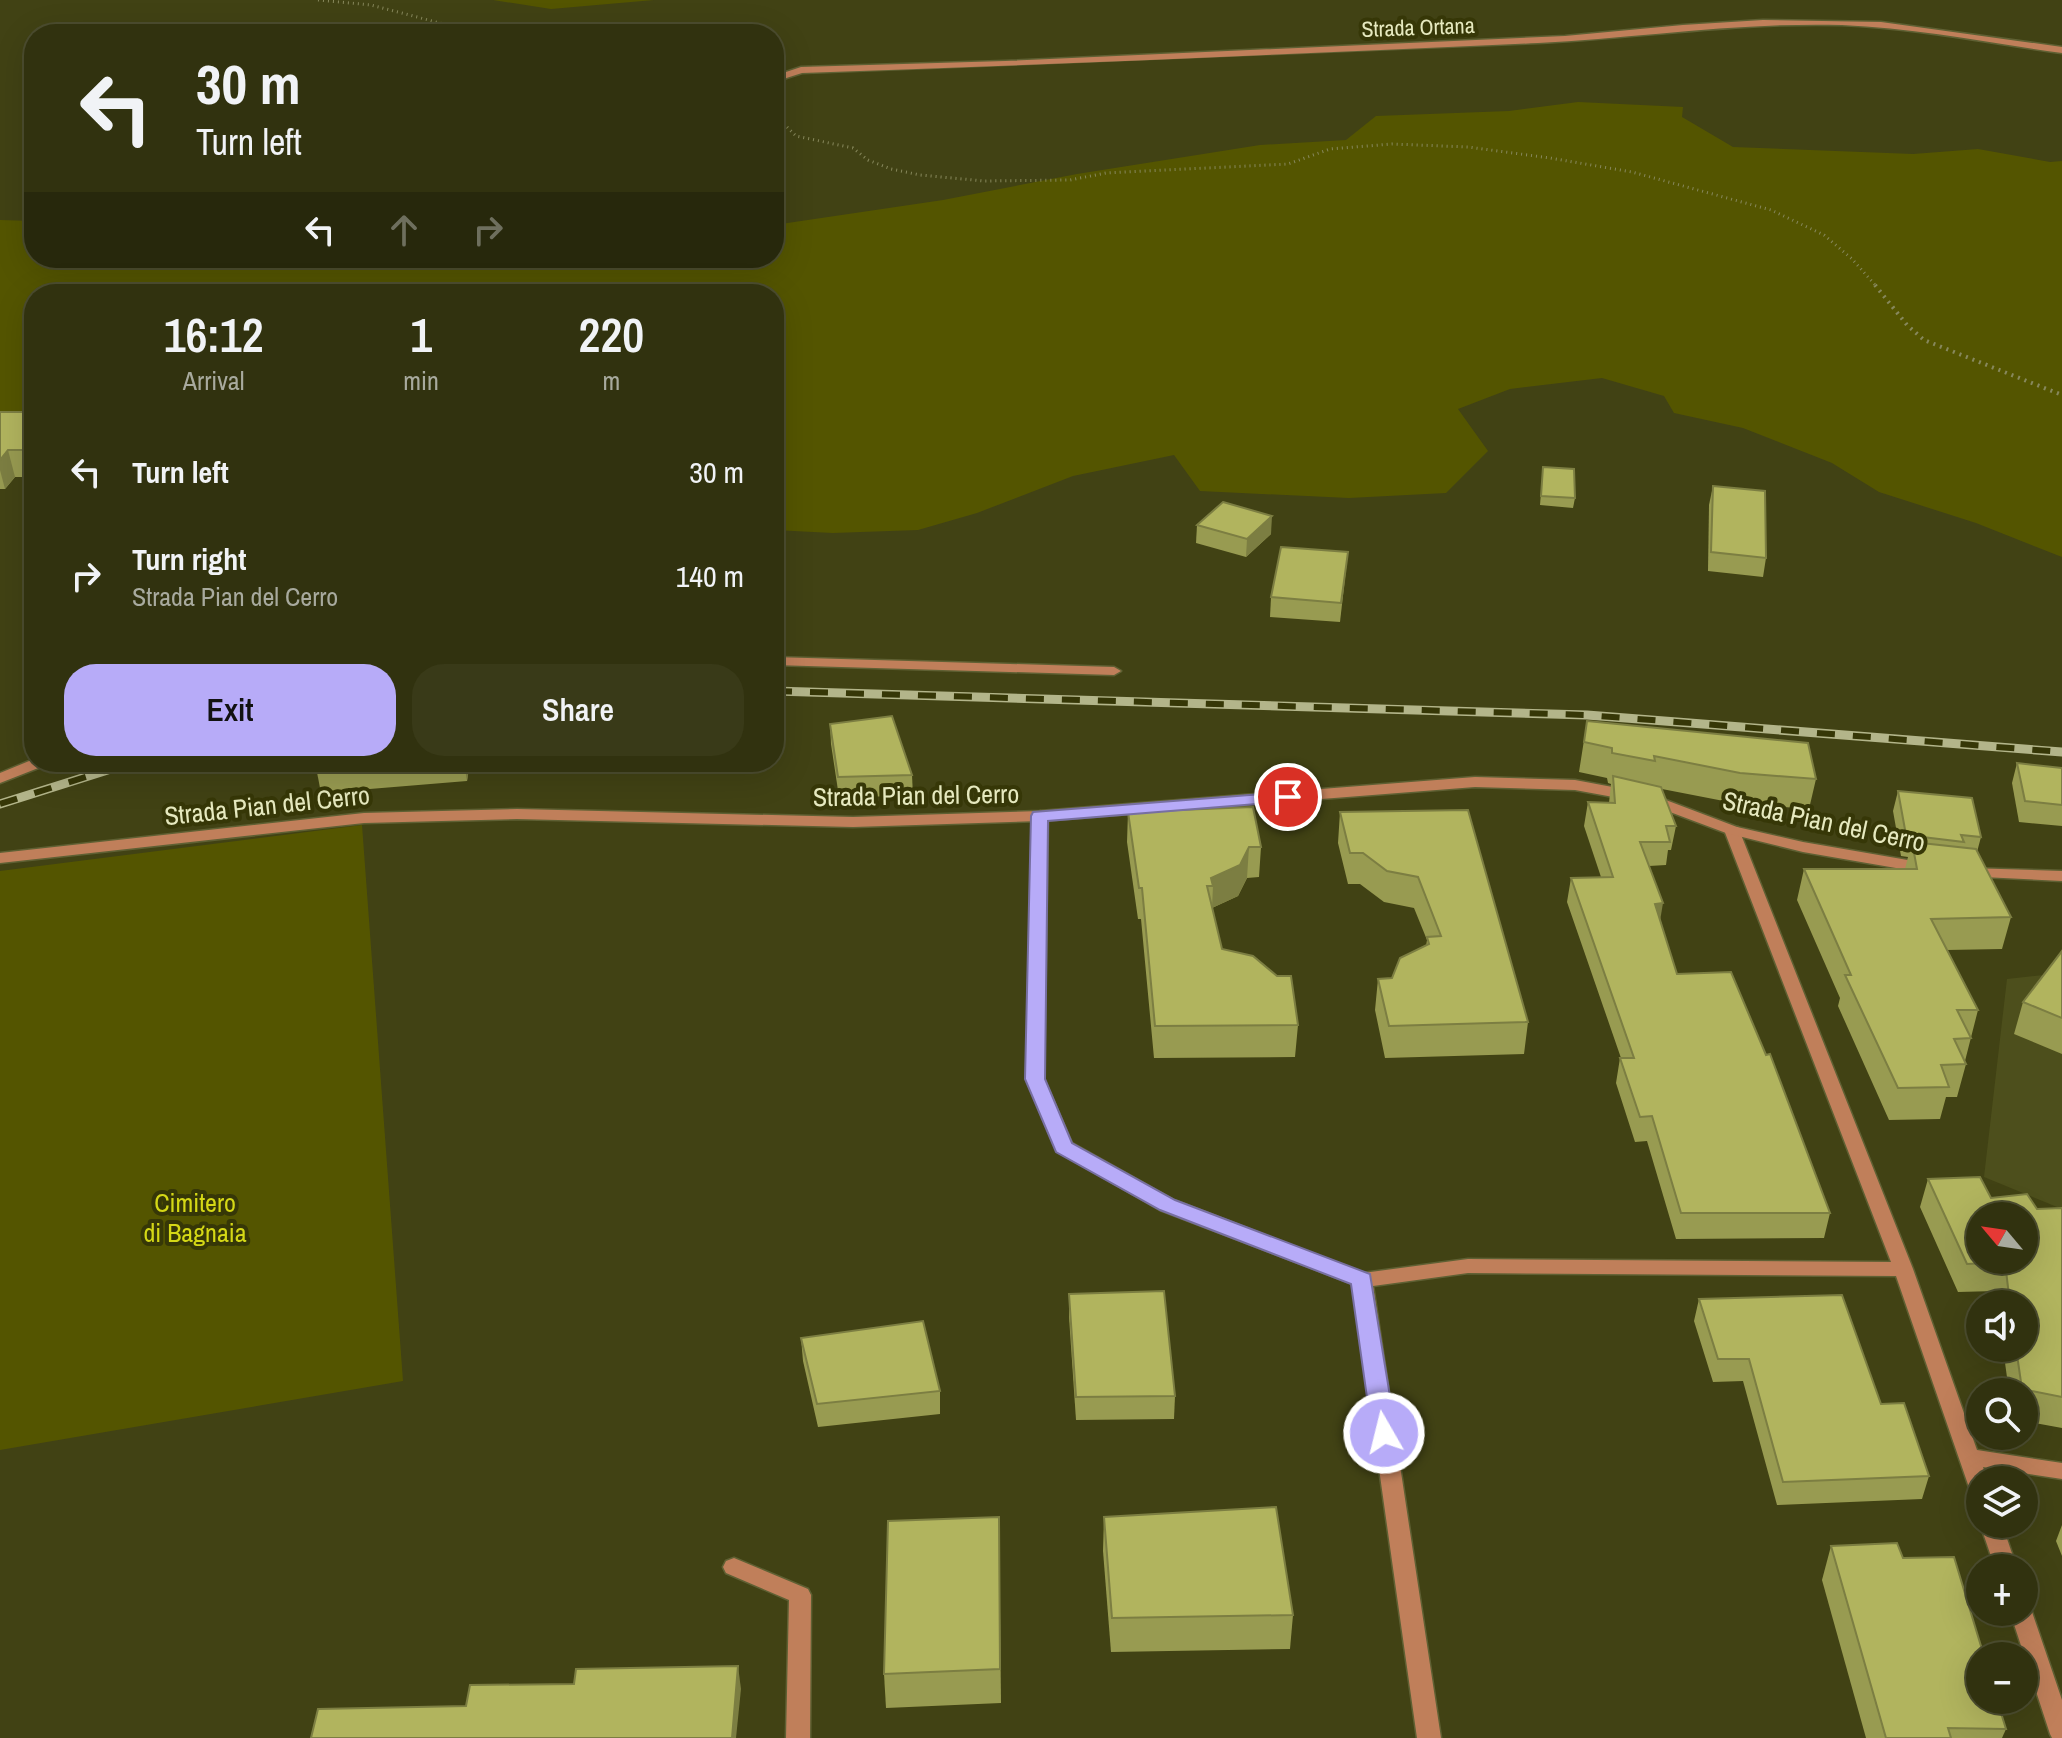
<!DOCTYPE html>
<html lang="en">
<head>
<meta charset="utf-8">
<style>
	:root { --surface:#31320f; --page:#393a18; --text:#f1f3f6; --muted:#a8aa9e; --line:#4c4d2f; --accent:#b7abf8 }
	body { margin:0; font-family:"Archivo Narrow",sans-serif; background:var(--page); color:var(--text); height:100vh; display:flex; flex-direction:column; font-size:30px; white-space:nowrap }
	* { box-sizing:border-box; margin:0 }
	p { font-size:26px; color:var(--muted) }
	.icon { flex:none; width:44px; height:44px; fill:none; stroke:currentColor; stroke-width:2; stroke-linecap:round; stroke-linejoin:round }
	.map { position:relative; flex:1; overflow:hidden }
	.sheet { position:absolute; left:24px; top:284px; width:760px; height:488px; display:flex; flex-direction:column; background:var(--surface); border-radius:32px; box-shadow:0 8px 32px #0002,0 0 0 2px var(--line) }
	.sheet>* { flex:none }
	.top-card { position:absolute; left:24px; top:24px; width:760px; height:244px; border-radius:32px; box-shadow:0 8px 32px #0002,0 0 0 2px var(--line); background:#31320f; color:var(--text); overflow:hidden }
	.needle { width:52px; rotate:299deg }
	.fabs { position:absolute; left:1966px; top:1202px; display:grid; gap:16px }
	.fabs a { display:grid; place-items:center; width:72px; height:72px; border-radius:50%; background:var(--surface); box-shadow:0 8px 32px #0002,0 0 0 2px var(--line); font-size:40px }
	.pin { position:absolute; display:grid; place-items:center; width:68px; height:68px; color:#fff; margin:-34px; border:4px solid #fff; border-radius:50%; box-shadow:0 2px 8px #0007 }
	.me { position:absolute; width:88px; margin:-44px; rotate:352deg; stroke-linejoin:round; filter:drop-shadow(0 0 6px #0008) }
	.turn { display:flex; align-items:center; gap:28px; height:168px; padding:0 40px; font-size:36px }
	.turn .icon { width:104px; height:104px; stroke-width:2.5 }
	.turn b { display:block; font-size:56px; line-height:68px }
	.lanes { display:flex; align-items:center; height:76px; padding:0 40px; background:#0003; justify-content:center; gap:40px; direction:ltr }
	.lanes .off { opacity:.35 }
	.eta { display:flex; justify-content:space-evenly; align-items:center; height:136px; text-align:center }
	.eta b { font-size:48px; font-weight:600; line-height:56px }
	.cta { display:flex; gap:16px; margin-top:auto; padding:16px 40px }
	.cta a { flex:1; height:92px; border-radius:32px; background:var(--accent); color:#111; font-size:32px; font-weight:600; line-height:92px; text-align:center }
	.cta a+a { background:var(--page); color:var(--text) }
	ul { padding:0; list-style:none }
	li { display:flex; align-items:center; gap:24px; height:104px; padding:0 40px }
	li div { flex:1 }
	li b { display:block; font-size:30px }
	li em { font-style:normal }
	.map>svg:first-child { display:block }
</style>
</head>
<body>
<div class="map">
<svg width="2062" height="1738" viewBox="0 0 2062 1738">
	<rect width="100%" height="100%" fill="#414214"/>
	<!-- built -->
	<polygon fill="#4d4f1c" points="2062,973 2062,1209 1984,1177 2007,979"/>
	<!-- green -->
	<g fill="#545500">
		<polygon points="493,0 654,0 551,9"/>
		<polygon points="1578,102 1683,107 1682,117 1733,147 1913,154 1978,149 2050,162 2062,161 2062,557 1976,523 1879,492 1832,463 1743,428 1674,413 1664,396 1602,378 1510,389 1458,409 1488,451 1446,493 1349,498 1200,491 1174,455 1073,476 977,513 918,530 833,533 774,530 774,294 34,294 34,477 0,469 0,220 34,221 34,258 774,258 774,225 943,200 1077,174 1260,145 1346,140 1376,116 1509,111"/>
		<polygon points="362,825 403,1381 0,1450 0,871"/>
	</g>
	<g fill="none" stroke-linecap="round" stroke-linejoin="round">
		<!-- minor casing -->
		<g stroke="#5f6033" stroke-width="3">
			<g id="minor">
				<path d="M1763 20 1881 22 2062 47V53C1989 43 1916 28 1842 25 1739 22 1639 38 1538 43 1292 54 1047 65 802 73L774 82V76L801 67 1005 61 1565 36 1683 25Z"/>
				<polygon points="774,657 1114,667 1121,671 1114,675 774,665"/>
				<polygon points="34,759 34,762 49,762 46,765 0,783 0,773"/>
				<polygon points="1040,811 1048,816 1044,1079 1072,1143 1174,1200 1363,1273 1468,1259 1891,1262 1724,830 1726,827 1738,827 1913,1269 1977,1450 2062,1463 2062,1479 1983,1467 1987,1480 1980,1480 1980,1498 1972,1496 1896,1276 1468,1273 1373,1286 1441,1738 1417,1738 1353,1284 1160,1210 1057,1151 1026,1079 1032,816"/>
				<polygon points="1980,1524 2002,1524 2017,1568 1995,1568"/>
				<polygon points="734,1558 808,1589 811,1595 810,1738 786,1738 789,1600 726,1573 723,1567 726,1561"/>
				<polygon points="2024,1604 2029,1605 2032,1612 2062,1700 2062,1738 2052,1738 2050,1734 2010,1612 2024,1612"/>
			</g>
		</g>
		<!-- tertiary casing -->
		<g stroke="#5f6033" stroke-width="3">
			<g id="tertiary">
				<polygon points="1475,777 1575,780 1650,794 1737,827 1803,842 1925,863 1933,868 1925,873 1803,852 1726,833 1646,803 1575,790 1475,787 1040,821 853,827 517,819 364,823 0,863 0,853 364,813 517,809 853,817 1040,811"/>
				<polygon points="1968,868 2062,871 2062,881 1962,876 1960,873"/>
			</g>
		</g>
		<!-- path-far1 -->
		<g stroke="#87885c" stroke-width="3" stroke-dasharray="1 4" stroke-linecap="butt">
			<polyline points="318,0 371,5 482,34"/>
			<polyline points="774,121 783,123 796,136 853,148 868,160 891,169 920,175 984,181 1070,180 1106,173 1288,164 1330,149 1392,144 1468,147 1550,158 1632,172 1771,210 1824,235 1852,259 1877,287"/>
		</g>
		<!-- path -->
		<polyline stroke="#87885c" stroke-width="4" stroke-dasharray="2 5" stroke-linecap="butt" points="1875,285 1907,325 1924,340 2062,395"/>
		<!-- minor -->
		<use href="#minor" fill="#c07f5a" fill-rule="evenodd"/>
		<!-- tertiary -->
		<use href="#tertiary" fill="#c07f5a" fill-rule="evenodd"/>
		<!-- rail casing -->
		<g stroke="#b3b58a" stroke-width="9">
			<g id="rail">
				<polyline points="774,691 1587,715 2062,752"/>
				<polyline points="0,804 133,762"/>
			</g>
		</g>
		<!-- rail -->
		<use href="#rail" stroke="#363707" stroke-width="6" stroke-dasharray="18" stroke-linecap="butt"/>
	</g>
	<!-- wall -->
	<g fill="#989b51">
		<polygon points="0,412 34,412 34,477 15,477 5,489 0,489"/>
		<polygon points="1543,467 1575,498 1573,508 1540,505"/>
		<polygon points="1713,486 1766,558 1763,577 1708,571 1709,505"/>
		<polygon points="1197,525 1271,534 1246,557 1196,543"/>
		<polygon points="1348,552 1340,622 1270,617 1271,597"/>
		<polygon points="1587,721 1816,779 1809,809 1734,803 1662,789 1676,826 1671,850 1668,850 1666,865 1649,866 1660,919 1677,974 1830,1213 1824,1238 1676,1239 1647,1141 1635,1142 1616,1083 1620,1058 1621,1058 1567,902 1571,878 1601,877 1584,826 1588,802 1609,803 1611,784 1608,783 1607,778 1579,772"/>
		<polygon points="830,724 912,775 913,796 839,797 831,744"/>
		<polygon points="315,762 470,762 467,781 321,793"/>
		<polygon points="2017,763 2062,768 2062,826 2019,822 2012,783"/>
		<polygon points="1898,791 1981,837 1977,852 2011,917 2002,949 1947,950 1978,1010 1965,1061 1966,1064 1957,1097 1946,1097 1940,1119 1889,1120 1838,1006 1840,998 1797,900 1804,869 1905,869 1908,857 1901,856 1893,811"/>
		<polygon points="1468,810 1528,1022 1524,1054 1385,1058 1375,1010 1378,979 1392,978 1426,946 1427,940 1414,908 1384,902 1360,884 1348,884 1338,843 1340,812"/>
		<polygon points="1128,812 1261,847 1259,877 1247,878 1238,896 1212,908 1222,949 1298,1025 1295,1057 1154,1058 1141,919 1138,919 1127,842"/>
		<polygon points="2062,951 2062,1054 2014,1034 2023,1002"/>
		<polygon points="1928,1179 1991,1198 2037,1209 2062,1208 2062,1428 2024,1421 2024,1392 2009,1392 2003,1348 2024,1348 2024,1304 1997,1304 1996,1291 1958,1292 1920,1207"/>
		<polygon points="1069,1294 1175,1396 1174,1419 1076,1420 1069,1317"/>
		<polygon points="1699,1299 1881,1404 1929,1476 1922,1499 1777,1505 1743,1381 1713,1382 1694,1321"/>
		<polygon points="801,1338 940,1391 940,1414 818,1427 803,1361"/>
		<polygon points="999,1517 1001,1703 886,1708 884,1674"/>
		<polygon points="1104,1517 1293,1615 1290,1649 1111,1652 1103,1551"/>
		<polygon points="2062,1525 2062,1556 2056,1541"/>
		<polygon points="1831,1546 1903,1558 2006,1729 2002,1738 1866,1738 1822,1580"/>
	</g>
	<!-- shaded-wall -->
	<g fill="#7c7e42">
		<polygon points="8,450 15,477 5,489 0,470 0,460"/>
		<polygon points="1272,516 1271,534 1246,557 1247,539"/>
		<polygon points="464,762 470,762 467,781"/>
		<polygon points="1249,847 1247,878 1238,896 1212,908 1213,886 1211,878"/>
		<polygon points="1663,903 1659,927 1655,904"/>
		<polygon points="738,1666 741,1689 736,1738 732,1738"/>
	</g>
	<!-- building -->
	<g fill="#b1b45e" stroke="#7c7e42" stroke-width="2" fill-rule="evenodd">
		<polygon points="0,412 34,412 34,450 8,450 0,460"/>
		<polygon points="1543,467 1574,469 1575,498 1541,496"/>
		<polygon points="1713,486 1765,491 1766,558 1711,552"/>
		<polygon points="1223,502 1272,516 1247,539 1197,525"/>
		<polygon points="1281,547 1348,552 1341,603 1271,597"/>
		<polygon points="892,716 912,775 838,777 830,724"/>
		<polygon points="1587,721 1808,743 1816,779 1740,773 1654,756 1655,761 1612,753 1612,748 1584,742"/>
		<polygon points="2017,763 2062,768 2062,805 2025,801"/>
		<polygon points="1613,776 1661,787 1676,826 1666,826 1670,842 1640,842 1663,903 1655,904 1677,974 1731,972 1766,1055 1770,1054 1830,1213 1681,1213 1652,1116 1640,1117 1620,1058 1634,1058 1571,878 1613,877 1588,802 1615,803"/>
		<polygon points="1898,791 1972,798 1981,837 1961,835 1964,842 1906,835"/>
		<polygon points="1253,807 1261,847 1249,847 1240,865 1211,878 1213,886 1207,886 1222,949 1253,956 1277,976 1291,976 1298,1025 1155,1026 1142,888 1139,888 1128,812"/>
		<polygon points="1468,810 1528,1022 1389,1026 1378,979 1392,978 1400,958 1429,944 1427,937 1441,936 1418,877 1387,871 1363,853 1350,853 1340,812"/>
		<polygon points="1912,842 1976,849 2011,917 1931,919 1978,1010 1957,1010 1971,1038 1954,1039 1966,1064 1941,1065 1949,1087 1898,1088 1845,975 1851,975 1804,869 1917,869"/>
		<polygon points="2062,951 2062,1018 2023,1002"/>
		<path d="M1980 1177 1991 1198 2027 1194 2037 1209 2062 1208V1397L2022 1389 2016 1348H2024V1304H2010L2005 1262 1967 1264 1928 1179ZM1980 1216H2024V1260H1980Z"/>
		<polygon points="1164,1291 1175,1396 1076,1397 1069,1294"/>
		<polygon points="1842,1295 1881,1404 1904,1403 1929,1476 1783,1482 1749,1359 1718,1359 1699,1299"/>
		<polygon points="923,1321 940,1391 817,1404 801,1338"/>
		<polygon points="1276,1507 1293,1615 1112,1618 1104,1517"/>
		<polygon points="999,1517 1000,1669 884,1674 888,1521"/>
		<polygon points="1897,1543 1903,1558 1954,1557 1984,1656 1980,1656 1980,1700 1997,1700 2006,1729 1948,1728 1951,1738 1886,1738 1831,1546"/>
		<polygon points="738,1666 732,1738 311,1738 318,1709 466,1706 470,1685 574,1684 576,1669"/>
	</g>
	<!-- route -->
	<polygon fill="#b7abf8" stroke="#776fa1" stroke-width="2" points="1288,792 1297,797 1294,801 1048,821 1045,1079 1072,1143 1175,1200 1370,1274 1396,1433 1393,1439 1384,1442 1376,1439 1372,1433 1351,1284 1160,1210 1056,1152 1025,1079 1031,816 1033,812"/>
	<g text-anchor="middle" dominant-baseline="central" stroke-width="8" stroke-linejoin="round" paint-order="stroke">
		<!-- far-street labels -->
		<g font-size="22" fill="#e6e9bf" stroke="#363707">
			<text transform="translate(1418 27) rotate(-2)">Strada Ortana</text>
		</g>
		<!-- street labels -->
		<g font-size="26" fill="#e6e9bf" stroke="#363707">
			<text transform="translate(916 795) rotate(-1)">Strada Pian del Cerro</text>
			<text transform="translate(267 805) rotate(-6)">Strada Pian del Cerro</text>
			<text transform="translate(1824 821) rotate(12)">Strada Pian del Cerro</text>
		</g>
		<!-- park labels -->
		<g font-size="26" fill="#d5d816" stroke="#363707">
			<text x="195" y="1202">Cimitero<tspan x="195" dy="30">di Bagnaia</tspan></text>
		</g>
	</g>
</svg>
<div class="fabs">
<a><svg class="needle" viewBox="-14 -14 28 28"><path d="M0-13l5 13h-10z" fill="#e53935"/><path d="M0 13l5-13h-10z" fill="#a8aa9e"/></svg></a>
<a><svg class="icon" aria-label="sound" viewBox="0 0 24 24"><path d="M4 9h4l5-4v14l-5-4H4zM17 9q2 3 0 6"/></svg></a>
<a><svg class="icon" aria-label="search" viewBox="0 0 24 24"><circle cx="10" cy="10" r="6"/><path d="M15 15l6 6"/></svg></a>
<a><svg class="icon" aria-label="layers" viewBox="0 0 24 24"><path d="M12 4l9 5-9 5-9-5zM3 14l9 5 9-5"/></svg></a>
<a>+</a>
<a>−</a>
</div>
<div class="pin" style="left:1288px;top:797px;background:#d93025"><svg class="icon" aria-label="arrive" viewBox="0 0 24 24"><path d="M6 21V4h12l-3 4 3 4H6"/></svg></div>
<svg class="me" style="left:1384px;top:1433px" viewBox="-20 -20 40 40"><circle r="17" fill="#b7abf8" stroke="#fff" stroke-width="3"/><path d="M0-11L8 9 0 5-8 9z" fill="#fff"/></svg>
<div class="top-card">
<div class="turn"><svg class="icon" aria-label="left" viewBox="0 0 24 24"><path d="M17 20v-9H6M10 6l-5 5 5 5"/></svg><div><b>30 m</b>Turn left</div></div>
<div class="lanes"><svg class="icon" aria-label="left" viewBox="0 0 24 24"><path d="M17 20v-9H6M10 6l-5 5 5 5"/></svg><svg class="icon off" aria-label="ahead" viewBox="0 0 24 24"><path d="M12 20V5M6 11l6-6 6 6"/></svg><svg class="icon off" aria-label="right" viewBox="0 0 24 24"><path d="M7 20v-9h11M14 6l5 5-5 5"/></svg></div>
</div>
<section class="sheet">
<div class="eta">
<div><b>16:12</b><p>Arrival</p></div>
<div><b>1</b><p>min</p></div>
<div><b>220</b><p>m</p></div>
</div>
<ul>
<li><svg class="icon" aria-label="left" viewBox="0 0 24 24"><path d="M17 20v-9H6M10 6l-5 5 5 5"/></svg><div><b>Turn left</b></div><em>30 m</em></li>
<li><svg class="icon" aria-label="right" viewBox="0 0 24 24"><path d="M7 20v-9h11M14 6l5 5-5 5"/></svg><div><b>Turn right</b><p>Strada Pian del Cerro</p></div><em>140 m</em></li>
</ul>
<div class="cta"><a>Exit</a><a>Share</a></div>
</section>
</div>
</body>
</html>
